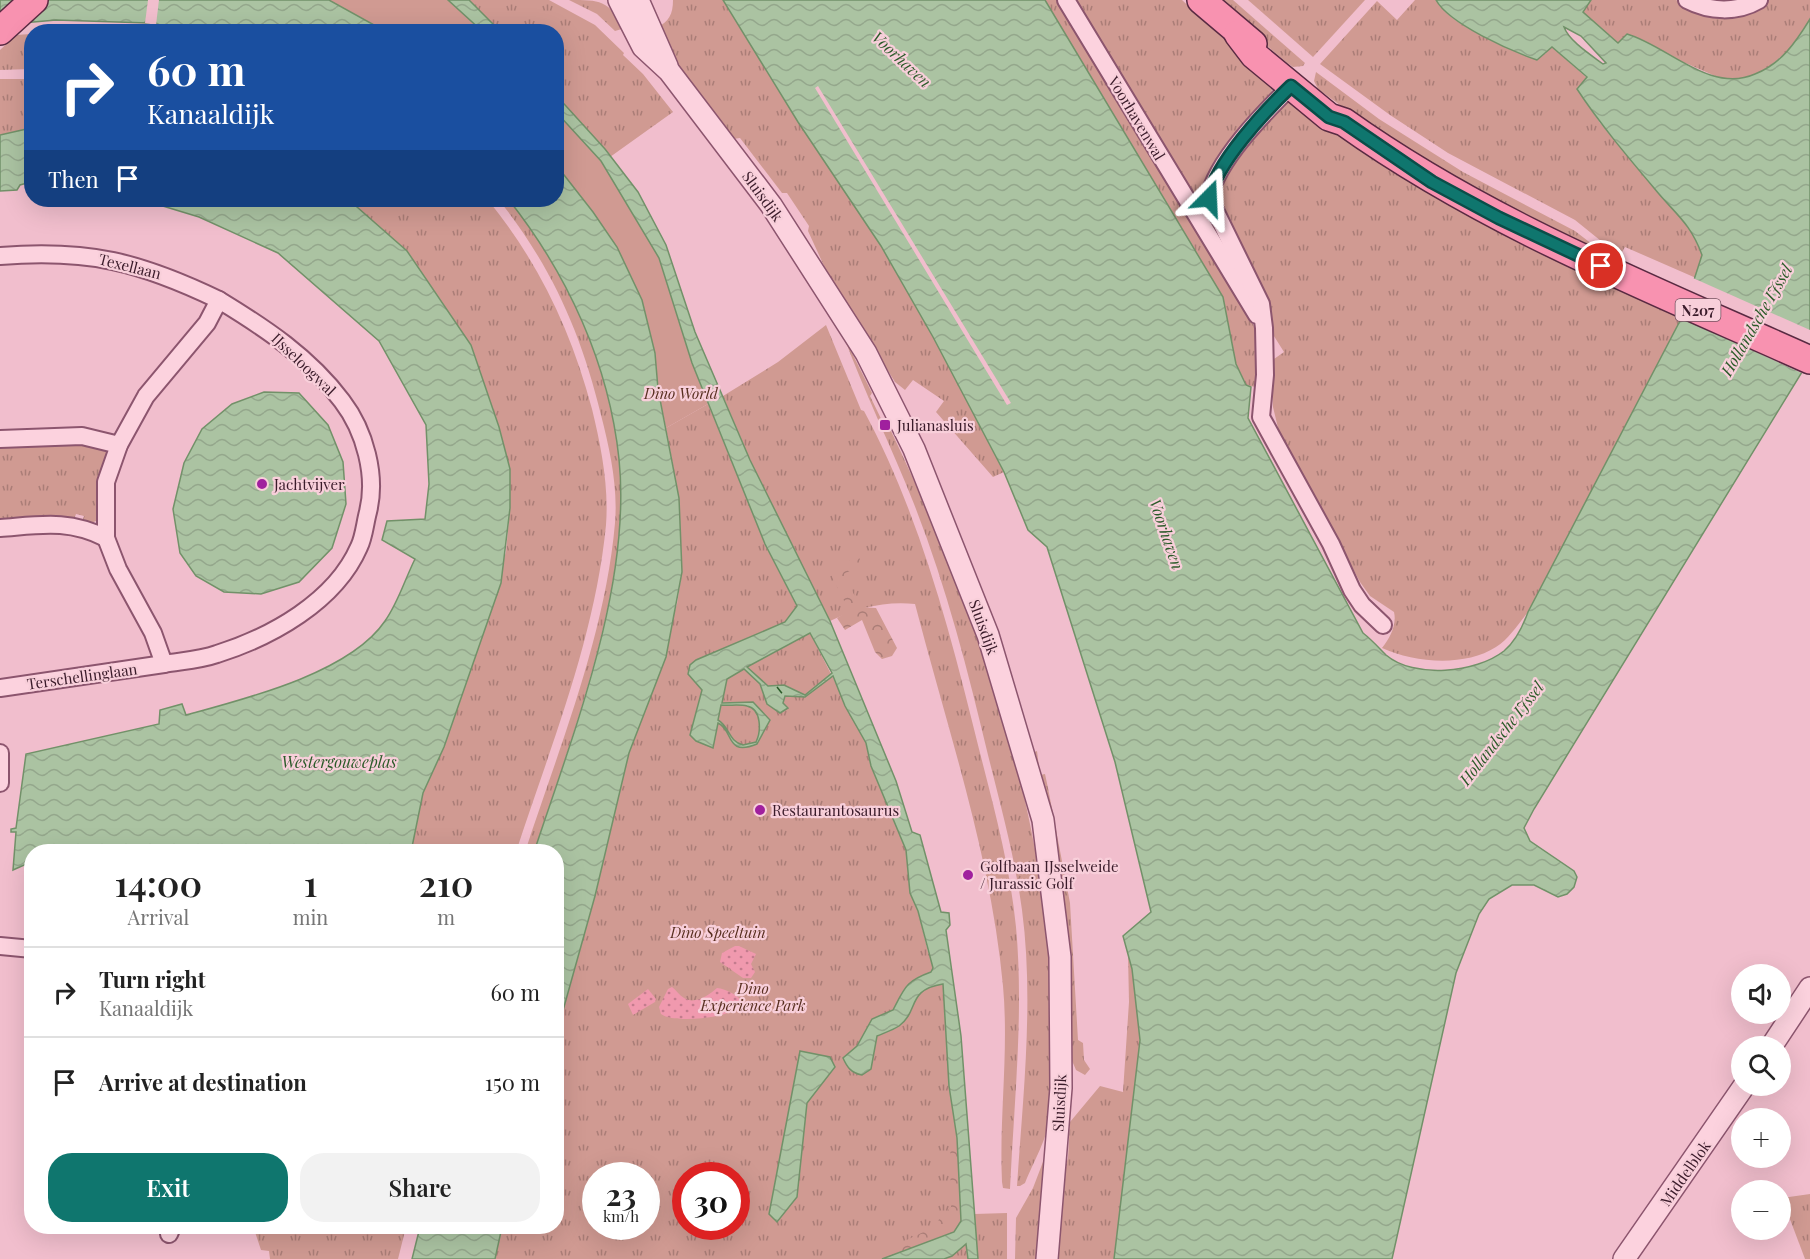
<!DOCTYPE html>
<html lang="en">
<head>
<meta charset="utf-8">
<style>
	:root { --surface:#fff; --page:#f2f2f2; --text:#222; --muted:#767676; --line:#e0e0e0; --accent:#0f766e }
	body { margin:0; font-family:"Playfair Display",serif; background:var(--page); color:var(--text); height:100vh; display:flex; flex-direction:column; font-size:22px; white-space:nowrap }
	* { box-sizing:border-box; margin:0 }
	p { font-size:20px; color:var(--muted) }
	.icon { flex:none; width:33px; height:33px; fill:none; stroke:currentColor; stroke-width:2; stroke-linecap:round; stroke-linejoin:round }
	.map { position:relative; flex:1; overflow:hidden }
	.panel { position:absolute; left:24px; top:844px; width:540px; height:390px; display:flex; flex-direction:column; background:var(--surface); border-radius:24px; box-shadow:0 6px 24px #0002 }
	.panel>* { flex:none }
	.top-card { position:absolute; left:24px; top:24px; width:540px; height:183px; border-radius:24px; box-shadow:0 6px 24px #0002; background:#1a4fa0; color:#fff; overflow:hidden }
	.buttons { position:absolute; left:1731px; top:964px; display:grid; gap:12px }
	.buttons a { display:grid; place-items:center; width:60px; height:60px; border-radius:50%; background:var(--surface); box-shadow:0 6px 24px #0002; font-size:30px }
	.speed { position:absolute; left:582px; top:1162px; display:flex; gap:12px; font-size:30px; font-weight:700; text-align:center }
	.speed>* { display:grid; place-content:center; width:78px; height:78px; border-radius:50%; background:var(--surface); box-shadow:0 6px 24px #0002; line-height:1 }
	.speed small { font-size:15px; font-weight:400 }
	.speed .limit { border:9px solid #d22; background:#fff; color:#111 }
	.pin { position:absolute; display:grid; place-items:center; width:51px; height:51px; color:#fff; margin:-26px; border:3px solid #fff; border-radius:50%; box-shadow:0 2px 6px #0007 }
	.me { position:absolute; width:66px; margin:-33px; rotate:21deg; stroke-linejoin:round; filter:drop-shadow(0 0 4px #0008) }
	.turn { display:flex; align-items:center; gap:21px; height:126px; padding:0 24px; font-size:27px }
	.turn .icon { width:78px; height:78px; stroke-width:2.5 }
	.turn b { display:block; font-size:42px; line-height:51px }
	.then { display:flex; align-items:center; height:57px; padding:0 24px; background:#0003; gap:12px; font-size:22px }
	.eta { display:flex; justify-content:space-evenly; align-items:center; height:102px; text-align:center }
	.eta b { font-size:36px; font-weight:600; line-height:42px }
	.button { display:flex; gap:12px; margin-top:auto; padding:12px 24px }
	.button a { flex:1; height:69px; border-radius:24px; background:var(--accent); color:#fff; font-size:24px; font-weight:600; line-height:69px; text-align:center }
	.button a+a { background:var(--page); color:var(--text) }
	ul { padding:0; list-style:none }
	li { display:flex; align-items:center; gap:18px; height:90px; padding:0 24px; border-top:2px solid var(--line) }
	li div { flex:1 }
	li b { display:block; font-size:22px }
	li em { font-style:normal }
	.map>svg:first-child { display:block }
</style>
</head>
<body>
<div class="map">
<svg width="1810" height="1259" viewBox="0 0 1810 1259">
	<defs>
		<pattern id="grass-tufts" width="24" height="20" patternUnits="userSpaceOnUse" patternTransform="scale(1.5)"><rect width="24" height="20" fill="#d09a92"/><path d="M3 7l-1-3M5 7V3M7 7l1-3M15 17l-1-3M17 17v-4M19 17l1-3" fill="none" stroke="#aa7d77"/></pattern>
		<pattern id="forest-crowns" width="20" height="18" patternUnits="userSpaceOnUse" patternTransform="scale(1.5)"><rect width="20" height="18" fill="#d09a92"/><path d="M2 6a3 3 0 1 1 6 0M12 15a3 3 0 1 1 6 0" fill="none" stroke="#aa7d77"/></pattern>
		<pattern id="sand-dots" width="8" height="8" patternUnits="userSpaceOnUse" patternTransform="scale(1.5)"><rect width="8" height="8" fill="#f099ae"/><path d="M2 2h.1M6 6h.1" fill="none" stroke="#c37c8e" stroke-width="1.8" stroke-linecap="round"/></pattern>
		<pattern id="water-waves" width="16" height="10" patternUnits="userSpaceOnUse" patternTransform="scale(1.5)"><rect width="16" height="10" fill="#abc3a2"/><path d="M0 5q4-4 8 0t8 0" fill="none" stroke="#94a78c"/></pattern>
	</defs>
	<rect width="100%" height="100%" fill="#f1becd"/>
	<!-- grass -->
	<g fill="url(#grass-tufts)" fill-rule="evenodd">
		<polygon points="469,0 549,0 595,25 624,53 623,55 643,74 673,112 610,157 557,95 556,32 500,31"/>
		<path d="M569 0C601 0 607 0 625 28L615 31 597 14Z"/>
		<path d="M673 0H723L798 122 881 246 933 337 1004 472 993 477 936 412 944 401 913 380 905 390 895 382 830 279 808 231 809 226 787 193H782L740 138 733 139 673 60 656 28C669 22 673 14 673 0Z"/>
		<polygon points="1045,0 1059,0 1260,336 1260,371 1255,387 1246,385 1236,364 1223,297"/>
		<polygon points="1073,0 1182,0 1273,85 1270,98 1203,191 1254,302"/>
		<polygon points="1213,0 1233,0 1305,63 1303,66 1293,67 1286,62"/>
		<polygon points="1248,0 1365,0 1313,57"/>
		<path d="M1415 0H1436C1454 32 1513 45 1545 54L1551 46 1587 78 1577 89 1600 123 1659 194 1687 222 1702 255 1696 278 1625 247 1622 252 1601 241 1575 220 1448 153 1390 115 1320 64 1377 1 1397 20Z"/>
		<polygon points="1591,0 1676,0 1696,12 1760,6 1769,0 1810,0 1810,19 1790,49 1765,70 1742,80 1722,79 1688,64 1618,43 1582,12"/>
		<polygon points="31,34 31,69 0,70 0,50 16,35"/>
		<polygon points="1316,72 1379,119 1463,172 1575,231 1601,251 1631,267 1525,220 1370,127 1318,89 1314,81"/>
		<polygon points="0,79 31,79 31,128 0,135"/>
		<path d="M1285 101H1295L1682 317 1528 612C1518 624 1509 639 1496 647 1465 667 1415 663 1382 648 1390 638 1397 625 1394 612L1370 596 1360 582 1279 432 1273 407 1271 355 1274 359 1284 352 1272 333 1266 297 1217 199 1222 177Z"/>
		<path d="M349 200H488C539 263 571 330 592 409 601 446 609 486 606 525 595 638 551 745 516 852H411L423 793 444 746 506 552 510 508V469L499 427 471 345Z"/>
		<path d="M499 200H509C568 275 609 364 619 459 632 583 572 735 534 852H525C560 745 605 636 615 523 618 487 610 450 601 415 581 333 552 267 499 200Z"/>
		<path d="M826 325 861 410 864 411C920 515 951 635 979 749 994 808 1010 866 1016 927 1024 1013 1014 1102 1010 1189L1003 1188 1002 1182C999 1117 1009 1052 1003 986 991 856 948 731 915 604 884 601 858 608 830 621L750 460 723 396 778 362Z"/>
		<path d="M844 337 872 393 870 396 887 431H891C983 625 1058 839 1052 1057 1051 1076 1052 1096 1050 1116 1048 1137 1033 1163 1025 1183L1020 1186H1017C1023 1095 1034 1001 1022 910 1015 858 1001 807 988 755 968 671 946 585 914 504 892 448 865 394 844 337Z"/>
		<path d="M708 404 765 544 866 743 906 850 910 893 918 911 928 952 943 984 949 1086 957 1138 968 1259H495L502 1227H556L557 1032 595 896 629 753 677 604 682 572 679 498 666 428ZM596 1176H646V1227H596ZM686 1176H736V1227H686Z"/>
		<polygon points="0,444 94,444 105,449 108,455 96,521 87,525 81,525 84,516 76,514 73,522 0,524"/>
		<polygon points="1037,751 1040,775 1045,774 1048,788 1070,903 1078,1040 1083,1043 1084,1060 1090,1069 1085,1075 1076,1070 1070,1056 1032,753"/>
		<path d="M1128 955C1157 1049 1124 1162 1114 1259H1053L1061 1181 1068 1158 1070 1122 1100 1086 1123 1092 1129 1002Z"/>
		<polygon points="1046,1154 1038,1259 1015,1259 1016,1218 1033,1188"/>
		<polygon points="1810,1194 1810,1259 1805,1259 1782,1198"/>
		<polygon points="1007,1213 1007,1259 978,1259 974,1214"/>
		<polygon points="265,1227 406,1227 398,1259 270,1259 269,1251 261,1250 255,1232"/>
	</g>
	<!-- forest -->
	<g fill="url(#forest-crowns)">
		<polygon points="859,556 861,565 844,574 860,607 876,608 897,648 892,656 882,659 875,652 862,620 845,630 837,618 849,611 829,570"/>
		<polygon points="957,1138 961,1221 954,1232 880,1259 881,1252 930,1229 951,1207 950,1154 954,1139"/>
	</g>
	<!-- sand -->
	<g fill="url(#sand-dots)">
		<polygon points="735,946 739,946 756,954 751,964 755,972 751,978 743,978 720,962 722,953"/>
		<path d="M672 987C676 990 679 995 684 998 695 1005 709 995 717 988 726 989 735 994 741 1000L740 1006C730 1018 674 1024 661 1014L659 1007 668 989Z"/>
		<polygon points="648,989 656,999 655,1002 633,1015 628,1004"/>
	</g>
	<!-- garden -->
	<g fill="#d09a92">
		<polygon points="329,0 448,0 482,31 385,31"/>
		<polygon points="557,113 601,161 659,258 692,363 708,404 666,428 658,389 655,353 642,300 617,247 593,212 557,166"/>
	</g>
	<!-- water -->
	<g fill="url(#water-waves)" stroke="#729169" stroke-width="1.5" fill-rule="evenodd">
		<polygon points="0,0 329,0 385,31 208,32 148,23 56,20 0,25"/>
		<polygon points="448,0 469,0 500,31 482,31"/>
		<path d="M723 0H1045L1223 297 1236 364 1246 385 1251 387 1248 418 1363 633C1372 640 1379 648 1386 655 1414 679 1476 673 1504 651 1516 641 1523 626 1528 612L1682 317 1702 255C1690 222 1675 214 1654 188 1627 156 1600 124 1577 89L1587 77 1552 47 1537 60C1511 51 1449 24 1436 0H1591L1583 12 1618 43 1627 34C1668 46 1710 94 1755 74 1781 64 1796 42 1810 19V359L1534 809 1524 828 1530 841 1574 871 1577 877 1574 887 1567 894 1558 897 1534 885H1512L1489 899 1479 914 1456 973 1392 1259H1114L1140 1040 1132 969 1123 936 1151 912 1115 762 1047 547 1028 530 1004 472 933 337 881 246 798 122ZM1564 27 1581 36 1606 63 1603 64C1591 55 1569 41 1564 27Z"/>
		<path d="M556 95 605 149 638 192 666 245 695 332 750 460 830 621 896 781 912 832 920 835 941 912 949 913 950 925 946 930 961 1036 978 1259H968L966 1244 952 1256 944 1259H882L954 1232 961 1221 957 1138 949 1086 943 984C906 990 920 1010 899 1026 893 1030 884 1033 877 1036L871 1069 862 1075C851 1073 847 1067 843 1058L857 1046 872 1019 893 1010C905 987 906 981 931 972L933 968 918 911 910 893 906 850 871 766 866 743 845 706 833 676 805 697 785 696 783 703 788 708 780 713 767 704 760 684 744 669 727 679 722 703 753 702 770 720 757 744C725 757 734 730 718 723L713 748 696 741 690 735 702 690 688 674 690 665 696 660 785 622 797 606 765 544 692 363 659 258 601 161 557 113ZM810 633 832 673 805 695 784 685 768 686 747 667ZM721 705C729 706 739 704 747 706 762 709 761 732 756 742L743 745C728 741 730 727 718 720Z"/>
		<polygon points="31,128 31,187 27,183 20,185 17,190 0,191 0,135"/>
		<path d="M557 166 593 212 617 247 642 300 655 353 658 389 679 498 682 572 666 657 629 753 595 896 557 1032 556 852H534C573 734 632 585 619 459 609 364 568 275 509 200H556Z"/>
		<path d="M143 200H349L407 251 471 345 499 427 510 469V508L501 583 444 747 423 793 411 852H32L31 862 13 870 16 832H11V829L16 828 26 754 159 724 160 710 182 704 186 715C245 699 350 673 385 621 398 603 405 579 415 559L382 540 387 521 425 519 429 484 426 425 379 341 278 253 199 217Z"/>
		<polygon points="264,392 299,393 328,425 343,462 346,504 332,548 299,582 261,594 224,592 196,576 180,553 173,509 184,463 202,429 232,404"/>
		<polygon points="800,1051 830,1057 835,1067 807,1103 797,1197 777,1222 769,1214"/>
		<polygon points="420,1227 502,1227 495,1259 412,1259"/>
	</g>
	<!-- pier -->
	<g fill="#f1becd">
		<polygon points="148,0 159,0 156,25 145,23"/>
		<polygon points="818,86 1011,403 1007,405 815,88"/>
		<polygon points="1693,278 1810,330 1810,365 1804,374 1679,317"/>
	</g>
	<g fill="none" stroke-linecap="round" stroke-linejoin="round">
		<!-- ferry -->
		<polyline stroke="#2b5b29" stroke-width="1.5" stroke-dasharray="8 6" stroke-linecap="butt" points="777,687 784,696"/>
		<!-- minor casing -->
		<g stroke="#8c556e" stroke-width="20">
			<g id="minor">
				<polyline points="1066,0 1257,315"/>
				<path d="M1687 0C1710 12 1737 13 1759 0"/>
				<path d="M1291 86C1264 113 1216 161 1209 198L1261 304 1264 328 1265 375 1261 417 1331 544 1352 590 1362 605 1383 625"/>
				<path d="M0 256C89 249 140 262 219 300"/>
				<path d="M219 300C265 328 309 357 342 401 365 431 377 476 368 512 365 523 364 537 359 547 335 602 271 637 217 654 200 660 181 661 164 664L153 633 118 569 106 538V482L119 445 146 396 207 323Z"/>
				<polyline points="0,439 82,436 119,445"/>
				<path d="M0 528C40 525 68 519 106 538"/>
				<polyline points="0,688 164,664"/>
				<polyline points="0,753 0,783"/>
				<polyline points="0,946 32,949"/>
				<polyline points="169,1234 172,1227"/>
			</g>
		</g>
		<!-- tertiary casing -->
		<g stroke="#8c556e" stroke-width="24">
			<g id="tertiary">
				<polyline points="619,0 643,47 669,71 771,205 866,353 914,449 988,635 1043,820 1060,957 1061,1088 1047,1259"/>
				<polyline points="638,0 667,66"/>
				<polyline points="1771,1047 1810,988"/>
				<polyline points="1624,1259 1744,1086"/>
			</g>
		</g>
		<!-- primary casing -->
		<g stroke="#592a42" stroke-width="30">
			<g id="primary">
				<polyline points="1201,0 1253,44"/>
				<polyline points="0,31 34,0"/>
				<path d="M1238 34 1254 55 1329 117 1344 122C1487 224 1650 288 1810 360"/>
			</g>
		</g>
		<!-- minor -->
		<use href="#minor" stroke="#fcd2de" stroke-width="16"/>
		<!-- tertiary -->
		<use href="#tertiary" stroke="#fcd2de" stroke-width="21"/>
		<!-- primary -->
		<use href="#primary" stroke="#f892b0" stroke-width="27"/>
	</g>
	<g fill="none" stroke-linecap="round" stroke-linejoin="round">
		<!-- route casing -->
		<g stroke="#0a4d48" stroke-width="15">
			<path id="route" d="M1209 198C1216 163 1265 111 1291 86L1329 117 1344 122 1432 182 1499 218 1601 266"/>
		</g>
		<!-- route -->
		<use href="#route" stroke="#0f766e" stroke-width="10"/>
	</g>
	<!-- markers -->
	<g fill="#a0209e" stroke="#f8cfda" stroke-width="2">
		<rect x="879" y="419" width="12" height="12" rx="3"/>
		<circle cx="262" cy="484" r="6"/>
		<circle cx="760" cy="810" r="6"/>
		<circle cx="968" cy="875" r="6"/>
	</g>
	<g text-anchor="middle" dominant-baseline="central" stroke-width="4.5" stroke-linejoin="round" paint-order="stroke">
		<!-- shield labels -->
		<rect fill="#f8cfda" stroke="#73515f" stroke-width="1.5" x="1675.5" y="299" width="45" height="22" rx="4.5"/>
		<g font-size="14" font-weight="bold" fill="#3a1b2a">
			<text x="1698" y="310">N207</text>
		</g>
		<!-- street labels -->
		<g font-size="15" fill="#3a1b2a" stroke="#f8cfda">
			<text transform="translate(1137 118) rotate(59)">Voorhavenwal</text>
			<text transform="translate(763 196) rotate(54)">Sluisdijk</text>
			<text transform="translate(130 266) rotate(14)">Texellaan</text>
			<text transform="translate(304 364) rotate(44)">IJsseloogwal</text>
			<text transform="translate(984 627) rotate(70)">Sluisdijk</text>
			<text transform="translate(82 676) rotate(-8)">Terschellinglaan</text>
			<text transform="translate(1059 1103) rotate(-87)">Sluisdijk</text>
			<text transform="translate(1685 1173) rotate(-55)">Middelblok</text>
		</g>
		<!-- park labels -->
		<g font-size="15" font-style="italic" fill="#582f20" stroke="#f8cfda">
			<text x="681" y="393">Dino World</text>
			<text x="718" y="932">Dino Speeltuin</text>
			<text x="753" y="988">Dino<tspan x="753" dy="17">Experience Park</tspan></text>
		</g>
		<!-- poi labels -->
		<g font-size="15" fill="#3a1b2a" stroke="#f8cfda" text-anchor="start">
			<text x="897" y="425">Julianasluis</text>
			<text x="274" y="484">Jachtvijver</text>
			<text x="772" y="810">Restaurantosaurus</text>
			<text x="980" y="866">Golfbaan IJsselweide<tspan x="980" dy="17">/ Jurassic Golf</tspan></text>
		</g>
		<!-- water labels -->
		<g font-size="16" font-style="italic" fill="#2b5b29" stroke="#f8cfda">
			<text transform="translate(902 59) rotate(43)">Voorhaven</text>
			<text transform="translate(1756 320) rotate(-60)">Hollandsche IJssel</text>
			<text transform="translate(1167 534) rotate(71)">Voorhaven</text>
			<text transform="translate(1501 733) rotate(-52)">Hollandsche IJssel</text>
			<text x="339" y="761">Westergouweplas</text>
		</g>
	</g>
</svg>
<div class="buttons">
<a><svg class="icon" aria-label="sound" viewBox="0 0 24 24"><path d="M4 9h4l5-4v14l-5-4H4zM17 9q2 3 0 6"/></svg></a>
<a><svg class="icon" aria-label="search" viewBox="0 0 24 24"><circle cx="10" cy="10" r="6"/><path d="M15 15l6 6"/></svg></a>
<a>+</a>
<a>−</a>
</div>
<div class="speed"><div>23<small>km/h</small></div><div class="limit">30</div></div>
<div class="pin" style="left:1601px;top:266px;background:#d93025"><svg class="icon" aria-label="arrive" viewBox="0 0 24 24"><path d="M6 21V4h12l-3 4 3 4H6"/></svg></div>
<svg class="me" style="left:1209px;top:198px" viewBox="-20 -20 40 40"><path d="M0-17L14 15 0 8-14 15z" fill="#0f766e" stroke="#fff" stroke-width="4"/></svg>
<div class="top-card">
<div class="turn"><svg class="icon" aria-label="right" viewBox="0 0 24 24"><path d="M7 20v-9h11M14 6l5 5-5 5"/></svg><div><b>60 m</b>Kanaaldijk</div></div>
<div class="then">Then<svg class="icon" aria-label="arrive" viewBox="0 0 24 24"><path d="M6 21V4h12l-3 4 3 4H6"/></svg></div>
</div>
<section class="panel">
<div class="eta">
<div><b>14:00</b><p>Arrival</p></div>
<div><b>1</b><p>min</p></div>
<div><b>210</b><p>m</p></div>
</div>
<ul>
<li><svg class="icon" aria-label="right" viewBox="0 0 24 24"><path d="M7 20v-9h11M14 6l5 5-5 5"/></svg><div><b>Turn right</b><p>Kanaaldijk</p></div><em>60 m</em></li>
<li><svg class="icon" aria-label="arrive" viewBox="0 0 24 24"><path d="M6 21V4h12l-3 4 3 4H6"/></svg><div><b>Arrive at destination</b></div><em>150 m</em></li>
</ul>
<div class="button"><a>Exit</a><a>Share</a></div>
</section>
</div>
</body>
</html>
